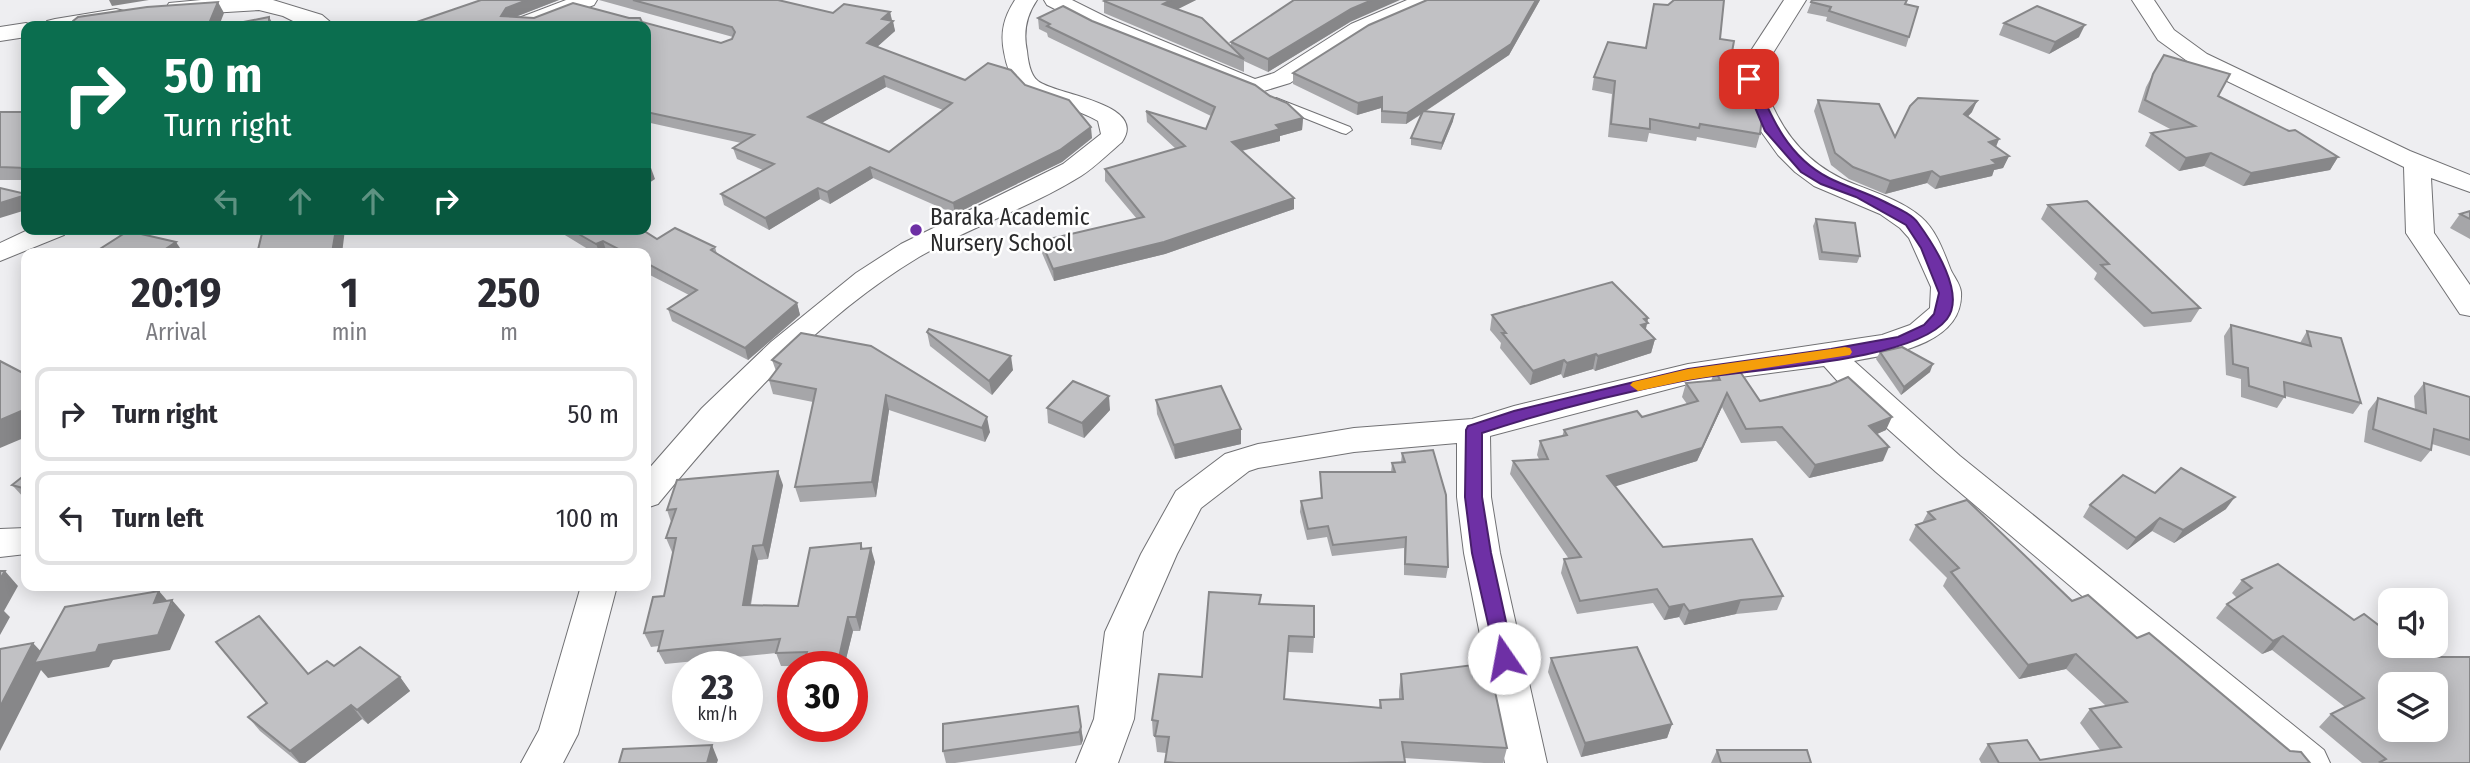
<!DOCTYPE html>
<html lang="en">
<head>
<meta charset="utf-8">
<style>
	:root { --surface:#fff; --page:#f7f7f7; --text:#2b2b33; --muted:#7c7c81; --line:#e1e1e2 }
	body { margin:0; font-family:"Fira Sans Condensed",sans-serif; background:var(--page); color:var(--text); height:100vh; display:flex; flex-direction:column; font-size:26px; white-space:nowrap }
	* { box-sizing:border-box; margin:0 }
	p { font-size:23px; color:var(--muted) }
	.icon { flex:none; width:38px; height:38px; fill:none; stroke:currentColor; stroke-width:2; stroke-linecap:round; stroke-linejoin:round }
	.map { position:relative; flex:1; overflow:hidden }
	.sheet { position:absolute; left:21px; top:248px; width:630px; height:343px; display:flex; flex-direction:column; background:var(--surface); border-radius:14px; box-shadow:0 4px 18px #0003 }
	.sheet>* { flex:none }
	.guide { position:absolute; left:21px; top:21px; width:630px; height:214px; border-radius:14px; box-shadow:0 4px 18px #0003; background:#0b6e4f; color:#fff; overflow:hidden }
	.tools { position:absolute; left:2378px; top:588px; display:grid; gap:14px }
	.tools a { display:grid; place-items:center; width:70px; height:70px; border-radius:14px; background:var(--surface); box-shadow:0 4px 18px #0003; font-size:35px }
	.speed { position:absolute; left:672px; top:651px; display:flex; gap:14px; font-size:35px; font-weight:700; text-align:center }
	.speed>* { display:grid; place-content:center; width:91px; height:91px; border-radius:50%; background:var(--surface); box-shadow:0 4px 18px #0003; line-height:1 }
	.speed small { font-size:18px; font-weight:400 }
	.speed .limit { border:10px solid #d22; background:#fff; color:#111 }
	.pin { position:absolute; display:grid; place-items:center; width:60px; height:60px; color:#fff; margin:-30px; border-radius:14px; box-shadow:0 4px 10px #0006 }
	.me { position:absolute; width:77px; margin:-38px; rotate:348deg; stroke-linejoin:round; filter:drop-shadow(0 0 5px #0008) }
	.turn { display:flex; align-items:center; gap:24px; height:147px; padding:0 28px; font-size:32px }
	.turn .icon { width:91px; height:91px; stroke-width:2.5 }
	.turn b { display:block; font-size:49px; line-height:60px }
	.lanes { display:flex; align-items:center; height:66px; padding:0 28px; background:#0003; justify-content:center; gap:35px; direction:ltr }
	.lanes .off { opacity:.35 }
	.eta { display:flex; justify-content:space-evenly; align-items:center; height:119px; text-align:center }
	.eta b { font-size:42px; font-weight:700; line-height:49px }
	ul { padding:0; list-style:none }
	li { display:flex; align-items:center; gap:21px; height:94px; margin:0 14px 10px; padding:0 14px; border:4px solid var(--line); border-radius:14px }
	li div { flex:1 }
	li b { display:block; font-size:26px }
	li em { font-style:normal }
	.map>svg:first-child { display:block }
</style>
</head>
<body>
<div class="map">
<svg width="2470" height="763" viewBox="0 0 2470 763">
	<rect width="100%" height="100%" fill="#eeeef1"/>
	<g fill="none" stroke-linecap="round" stroke-linejoin="round">
		<!-- service casing -->
		<g stroke="#717174" stroke-width="2">
			<polygon id="service" points="1276,98 1350,127 1352,130 1346,134 1342,133 1272,105 1270,102"/>
		</g>
		<!-- minor casing -->
		<g stroke="#717174" stroke-width="2">
			<g id="minor">
				<polygon points="201,0 273,0 322,15 335,26 303,26 283,16 259,10 177,15 169,13 166,8 169,3"/>
				<polygon points="566,0 597,0 594,5 538,26 508,26 511,21"/>
				<path d="M1015 0H1037C1026 16 1023 32 1027 51 1028 61 1030 75 1038 81 1055 95 1149 103 1122 142 1109 153 1095 167 1081 176 1030 208 971 226 919 257 816 319 734 412 658 504L646 508V472L702 408 771 342 856 273 901 244 1063 164 1101 134 1098 121C1057 96 1014 112 1004 52 1000 32 1004 17 1015 0Z"/>
				<polygon points="1044,0 1072,0 1110,19 1255,79 1274,73 1351,24 1407,0 1436,0 1433,5 1367,34 1290,83 1254,94 1094,29 1047,5"/>
				<path d="M1784 0H1806L1763 69C1761 84 1768 96 1774 109 1791 145 1818 170 1854 184 1877 193 1902 201 1921 217 1936 230 1943 250 1950 268 1953 276 1960 283 1961 292 1964 344 1892 354 1854 361L1960 456 2324 750 2330 763H2279L1936 472 1850 395 1824 366 1688 384 1490 436 1491 497 1500 553 1547 763H1505L1464 553 1457 497V443L1354 452 1258 468 1249 471 1201 508 1177 554 1143 632 1134 719 1118 763H1076L1094 719 1105 632 1141 554 1176 491 1225 454 1258 444 1354 428 1472 419 1514 406 1688 364 1882 335 1910 325 1930 308 1931 287 1909 238 1900 228 1880 214 1814 186 1795 172 1778 155 1760 130 1740 84 1739 69Z"/>
				<polygon points="2132,0 2154,0 2174,30 2207,54 2410,151 2470,175 2470,192 2431,178 2434,233 2470,285 2470,316 2460,314 2406,233 2404,167 2190,63 2158,40"/>
				<polygon points="116,9 124,11 127,16 124,21 94,26 44,26 47,21 55,19"/>
				<polygon points="26,23 35,26 26,26 26,37 0,41 0,27"/>
				<polygon points="30,229 68,229 64,235 0,261 0,243"/>
				<polygon points="26,528 26,554 0,557 0,529"/>
				<polygon points="581,586 617,586 578,734 563,763 521,763 539,730"/>
			</g>
		</g>
		<!-- service -->
		<use href="#service" fill="#fff" fill-rule="evenodd"/>
		<!-- minor -->
		<use href="#minor" fill="#fff" fill-rule="evenodd"/>
	</g>
	<!-- wall -->
	<g fill="#a6a6a9" fill-rule="evenodd">
		<path d="M559 0 515 17 642 22 721 43 732 39 733 37 599 0H778L833 13 890 12 895 31 877 47 965 80 1025 85 1092 138 1062 162 955 214 873 178 830 204 820 199 769 230 724 205 721 194 763 170 737 159 733 148 741 143 646 122V26H405ZM886 87 943 110 889 152 821 123Z"/>
		<polygon points="1106,0 1196,0 1178,9 1231,47 1231,42 1350,22 1268,72 1244,61 1244,72 1104,13 1104,1"/>
		<polygon points="1427,0 1540,0 1509,55 1426,111 1454,114 1453,121 1441,150 1411,145 1411,138 1422,114 1406,124 1381,123 1381,108 1357,115 1293,84 1293,73"/>
		<polygon points="1812,0 1905,4 1909,37 1906,47 1826,21 1827,17 1807,13"/>
		<polygon points="1038,18 1092,21 1303,118 1302,130 1280,136 1280,141 1242,151 1294,198 1294,209 1165,254 1054,281 1042,253 1041,241 1137,219 1105,181 1105,169 1176,149 1147,122 1146,111 1206,129 1211,116 1048,37 1047,33 1039,29"/>
		<polygon points="2004,23 2079,37 2049,54 1999,35"/>
		<polygon points="1720,39 1725,90 1760,134 1756,148 1697,137 1696,141 1649,133 1647,142 1608,137 1612,94 1592,90 1594,77 1645,48"/>
		<polygon points="2153,74 2338,157 2330,170 2243,186 2204,166 2179,171 2145,146 2151,133 2172,130 2138,112 2146,87"/>
		<polygon points="1818,100 1895,137 1972,112 1967,117 1999,139 1996,147 2009,156 2003,168 1994,170 1992,176 1935,189 1927,183 1885,194 1849,179 1831,165 1814,111"/>
		<rect x="0" y="112" width="26" height="68"/>
		<polygon points="2048,205 2200,308 2191,322 2144,327 2094,279 2097,273 2041,219"/>
		<polygon points="2470,211 2470,239 2450,228 2460,214"/>
		<polygon points="1816,219 1860,256 1857,263 1819,260 1813,226"/>
		<polygon points="555,229 641,229 657,239 715,247 717,254 797,303 800,315 748,360 672,321 668,309 689,295 646,273 646,254 607,253 596,254"/>
		<polygon points="1492,315 1648,318 1646,329 1655,339 1651,353 1595,371 1593,369 1563,378 1561,374 1530,385 1500,348 1501,343 1490,330"/>
		<polygon points="2231,325 2300,343 2307,331 2361,403 2353,414 2285,396 2277,408 2241,397 2241,379 2226,375 2224,336"/>
		<polygon points="927,332 1013,370 992,395 930,346"/>
		<polygon points="801,333 990,432 985,442 889,410 876,497 800,502 795,487 813,402 773,394 769,380 776,371 772,360"/>
		<polygon points="1880,352 1930,372 1901,395 1876,359"/>
		<polygon points="1715,370 1760,401 1886,430 1877,434 1883,461 1809,478 1776,441 1741,443 1722,407 1697,461 1615,486 1663,547 1783,596 1777,610 1736,614 1684,625 1679,617 1664,620 1653,603 1577,614 1561,573 1564,559 1569,559 1510,474 1513,461 1539,459 1537,455 1540,441 1562,437 1564,430 1642,417 1687,404 1682,397 1686,383 1711,381"/>
		<polygon points="2424,383 2470,397 2470,456 2432,444 2431,450 2421,462 2364,442 2368,411 2378,398 2415,410 2414,396"/>
		<polygon points="1156,400 1241,444 1175,459 1157,414"/>
		<polygon points="1047,408 1110,410 1084,438 1048,423"/>
		<polygon points="1402,453 1448,567 1446,578 1404,575 1404,548 1332,556 1327,537 1307,540 1300,512 1301,501 1321,498 1320,472 1391,472 1392,463 1401,462"/>
		<polygon points="26,474 26,500 12,485"/>
		<polygon points="783,485 768,559 758,560 751,605 798,606 861,543 863,549 875,562 860,631 853,631 844,667 781,666 776,653 665,664 658,651 659,646 651,647 644,633 664,596 673,552 672,552 666,538 671,522 667,510"/>
		<polygon points="2155,493 2226,509 2174,543 2152,531 2127,550 2083,517 2090,505"/>
		<polygon points="1928,512 2072,601 2137,638 2290,751 2310,763 1981,763 1979,759 1988,744 2040,760 2101,751 2080,723 2090,709 2106,706 2066,669 2019,679 1943,586 1947,578 1909,540 1916,525 1922,523"/>
		<polygon points="2242,580 2470,763 2362,763 2319,727 2331,714 2345,707 2272,650 2262,654 2216,618 2227,604 2237,598 2232,593"/>
		<polygon points="1260,604 1314,637 1313,653 1288,652 1284,699 1379,708 1380,700 1399,699 1399,691 1401,674 1507,748 1503,763 1484,763 1404,758 1404,763 1165,763 1166,753 1157,752 1155,736 1153,736 1152,720 1202,677"/>
		<polygon points="1551,658 1672,724 1667,738 1581,757 1548,672"/>
		<polygon points="334,666 400,677 410,691 368,724 362,719 305,763 299,763 260,731 248,717 308,674"/>
		<polygon points="1078,706 1083,740 1081,745 955,763 946,763 943,751"/>
		<polygon points="1717,750 1721,763 1711,763"/>
	</g>
	<!-- shaded-wall -->
	<g fill="#878789">
		<polygon points="109,0 149,0 112,6"/>
		<polygon points="527,0 559,0 510,19 501,16 506,8"/>
		<polygon points="1171,0 1196,0 1164,16 1163,4"/>
		<polygon points="1372,0 1400,0 1350,22 1268,72 1268,59 1351,9"/>
		<polygon points="1536,0 1540,0 1509,55 1406,124 1407,113"/>
		<polygon points="218,2 224,13 219,26 208,26"/>
		<polygon points="890,12 892,22 893,21 895,31 869,54 867,43 882,19"/>
		<polygon points="269,17 274,26 269,26"/>
		<polygon points="2085,25 2079,37 2049,54 2055,42"/>
		<polygon points="884,76 886,87 811,129 808,117"/>
		<polygon points="1382,97 1381,108 1357,115 1358,103"/>
		<polygon points="1977,101 1972,112 1959,126 1964,114"/>
		<polygon points="1454,114 1453,121 1441,150 1442,143"/>
		<polygon points="1303,118 1302,130 1280,136 1280,141 1232,153 1232,142 1276,125"/>
		<polygon points="1091,127 1092,138 1062,162 955,214 953,203"/>
		<polygon points="1999,139 1994,151 1989,142"/>
		<polygon points="2211,153 2204,166 2179,171 2186,158"/>
		<polygon points="2009,156 2003,168 1994,170 1992,176 1935,189 1940,177 1992,160"/>
		<polygon points="2338,157 2330,170 2243,186 2251,173"/>
		<polygon points="870,167 873,178 830,204 827,192"/>
		<polygon points="651,168 655,179 646,185 646,171"/>
		<polygon points="1932,171 1927,183 1885,194 1890,181"/>
		<polygon points="818,188 820,199 769,230 765,218"/>
		<polygon points="26,195 26,210 0,218 0,203"/>
		<polygon points="1294,198 1294,209 1165,254 1054,281 1053,269"/>
		<polygon points="336,229 345,229 342,254 329,254"/>
		<polygon points="603,241 607,253 600,254 596,244"/>
		<polygon points="176,242 184,254 158,254"/>
		<polygon points="797,303 800,315 748,360 745,348"/>
		<polygon points="1648,318 1644,337 1637,339 1644,319"/>
		<polygon points="1655,339 1651,353 1595,371 1598,356"/>
		<polygon points="1596,354 1593,369 1563,378 1567,363"/>
		<polygon points="1011,356 1013,370 992,395 989,381"/>
		<polygon points="1564,360 1561,374 1530,385 1533,371"/>
		<polygon points="1933,364 1930,372 1901,395 1904,387"/>
		<polygon points="1727,393 1722,407 1697,461 1604,490 1607,476"/>
		<polygon points="886,395 889,410 876,497 872,482"/>
		<polygon points="1109,396 1110,410 1084,438 1082,423"/>
		<polygon points="26,409 26,437 0,448 0,420"/>
		<polygon points="987,417 990,432 985,442 982,428"/>
		<polygon points="1892,417 1886,430 1863,440 1869,426"/>
		<polygon points="1241,429 1241,444 1175,459 1174,445"/>
		<polygon points="1889,447 1883,461 1809,478 1815,465"/>
		<polygon points="778,471 783,485 768,559 763,545"/>
		<polygon points="2235,497 2226,509 2174,543 2183,530"/>
		<polygon points="2160,518 2152,531 2127,550 2136,538"/>
		<polygon points="753,546 758,560 748,618 743,605"/>
		<polygon points="871,548 875,562 860,631 856,617"/>
		<polygon points="5,571 18,586 4,611 10,617 0,635 0,579"/>
		<polygon points="159,591 171,605 172,600 185,615 170,650 113,660 109,667 48,678 41,670 0,751 0,707 33,643 47,658 99,645 154,603"/>
		<polygon points="1741,600 1736,614 1684,625 1689,611"/>
		<polygon points="1684,604 1679,617 1664,620 1669,607"/>
		<polygon points="848,617 853,631 844,667 840,667 838,662"/>
		<polygon points="2283,636 2272,650 2262,654 2273,641"/>
		<polygon points="2076,654 2066,669 2019,679 2028,665"/>
		<polygon points="400,677 410,691 368,724 357,710"/>
		<polygon points="351,705 362,719 305,763 300,763 290,751"/>
		<polygon points="1672,724 1667,738 1581,757 1585,743"/>
		<polygon points="1081,727 1083,740 1081,745 1079,732"/>
		<polygon points="712,745 718,760 717,763 707,763"/>
	</g>
	<!-- building -->
	<g fill="#c1c1c4" stroke="#878789" stroke-width="2" fill-rule="evenodd">
		<path d="M481 0H527L506 8 501 16 534 18 573 3 629 18H640L642 22 721 43 732 39 735 32 732 27 633 0H778L833 13 844 4 890 12 882 19 893 21 867 43 965 80 988 63 1011 70 1025 85 1069 100 1091 127 1060 150 953 203 870 167 827 192 818 188 765 218 721 194 774 164 733 148 754 135 646 112V26H405ZM884 76 952 103 889 152 808 117Z"/>
		<polygon points="1106,0 1171,0 1163,4 1202,18 1244,59 1104,1"/>
		<polygon points="1294,0 1372,0 1351,9 1268,59 1231,42"/>
		<polygon points="1427,0 1536,0 1511,44 1407,113 1382,111 1382,97 1358,103 1293,73 1369,25"/>
		<polygon points="1674,0 1724,0 1720,39 1734,41 1725,90 1751,94 1762,118 1760,134 1700,124 1699,128 1650,119 1650,129 1611,124 1615,81 1594,77 1608,42 1646,48 1654,4 1668,5"/>
		<polygon points="1812,0 1907,0 1905,4 1918,7 1909,37 1829,11 1831,7 1811,2"/>
		<polygon points="218,2 208,26 72,26 73,21 78,17 147,7"/>
		<polygon points="1063,6 1092,21 1255,85 1270,96 1287,103 1303,118 1276,125 1280,129 1232,142 1294,198 1164,242 1053,269 1041,241 1144,217 1105,169 1185,146 1146,111 1206,129 1215,107 1047,26 1050,24 1038,18"/>
		<polygon points="2037,6 2085,25 2055,42 2004,23"/>
		<polygon points="269,17 269,26 223,26"/>
		<polygon points="2164,55 2230,74 2218,96 2289,131 2295,130 2338,157 2251,173 2211,153 2186,158 2151,133 2195,126 2145,100 2153,74"/>
		<polygon points="1918,98 1977,101 1964,114 1999,139 1989,142 2009,156 1992,160 1997,164 1940,177 1932,171 1890,181 1853,167 1835,153 1818,100 1879,104 1895,137 1910,106"/>
		<polygon points="1423,111 1454,114 1442,143 1411,138"/>
		<polygon points="0,112 26,112 26,168 0,167"/>
		<polygon points="0,188 26,194 26,195 0,203"/>
		<polygon points="2087,201 2200,308 2152,313 2101,265 2109,264 2048,205"/>
		<polygon points="2470,211 2470,219 2460,214"/>
		<polygon points="1816,219 1855,223 1860,256 1822,252"/>
		<polygon points="675,228 715,247 711,250 797,303 745,348 668,309 697,290 646,263 646,254 628,254 603,241 596,244 570,229 641,229 657,239"/>
		<polygon points="263,229 336,229 332,253 257,254"/>
		<polygon points="128,231 176,242 158,254 92,254"/>
		<polygon points="1612,282 1648,318 1644,319 1648,323 1641,325 1655,339 1598,356 1596,354 1567,363 1564,360 1533,371 1502,333 1506,333 1492,315"/>
		<polygon points="2231,325 2311,346 2307,331 2341,338 2361,403 2284,382 2285,397 2249,386 2248,368 2233,364"/>
		<polygon points="929,329 1011,356 989,381 927,332"/>
		<polygon points="801,333 871,346 987,417 982,428 886,395 872,482 795,487 816,389 769,380 781,364 772,360"/>
		<polygon points="1902,347 1933,364 1904,387 1880,352"/>
		<polygon points="0,361 23,373 26,371 26,409 0,420"/>
		<polygon points="1737,367 1760,401 1830,385 1848,377 1892,417 1869,426 1889,447 1815,465 1782,427 1746,429 1727,393 1702,448 1607,476 1663,547 1752,539 1783,596 1741,600 1689,611 1684,604 1669,607 1657,589 1580,601 1564,559 1581,557 1513,461 1548,459 1540,441 1567,435 1564,430 1637,411 1642,417 1698,401 1686,383 1720,380 1715,370"/>
		<polygon points="1073,381 1109,396 1082,423 1047,408"/>
		<polygon points="2424,383 2470,397 2470,440 2434,429 2431,450 2373,429 2378,398 2426,413"/>
		<polygon points="1221,386 1241,429 1174,445 1156,400"/>
		<polygon points="1433,450 1446,495 1448,567 1405,564 1406,537 1333,545 1328,526 1308,529 1301,501 1322,498 1320,472 1395,472 1392,463 1405,462 1402,453"/>
		<polygon points="2181,468 2235,497 2183,530 2160,518 2136,538 2090,505 2123,475 2155,493"/>
		<polygon points="778,471 763,545 753,546 743,605 798,606 810,548 861,543 861,549 871,548 856,617 848,617 838,662 804,662 807,652 776,653 780,639 658,651 663,631 644,633 653,597 664,596 676,538 666,538 676,509 667,510 677,480"/>
		<polygon points="26,474 26,489 12,485"/>
		<polygon points="1967,500 2072,601 2088,595 2137,638 2149,633 2290,751 2301,752 2310,763 1999,763 1988,744 2027,740 2040,760 2121,747 2090,709 2127,702 2076,654 2028,665 1951,572 1959,568 1916,525 1935,519 1928,512"/>
		<path d="M2278 564 2354 620 2364 614 2390 634V646H2407L2423 657H2470V763H2382L2380 762 2386 759 2331 714 2364 698 2283 636 2273 641 2227 604 2252 588 2242 580ZM2390 684H2436V730H2390Z"/>
		<polygon points="0,571 5,571 0,579"/>
		<polygon points="159,591 154,603 172,600 158,635 99,645 96,652 34,663 65,607"/>
		<polygon points="1209,592 1261,595 1259,604 1314,606 1314,637 1289,636 1284,699 1381,708 1380,700 1403,699 1401,674 1489,663 1507,748 1402,742 1405,762 1346,763 1176,763 1165,762 1169,737 1155,736 1158,721 1152,720 1159,674 1202,677"/>
		<polygon points="259,616 308,674 327,661 334,666 360,647 400,677 357,710 351,705 290,751 248,717 267,703 216,642"/>
		<polygon points="33,643 0,707 0,649"/>
		<polygon points="1637,647 1672,724 1585,743 1551,658"/>
		<polygon points="1078,706 1081,727 1079,732 943,751 943,724"/>
		<polygon points="712,745 707,763 619,763 623,749"/>
		<polygon points="1717,750 1807,750 1811,763 1721,763"/>
	</g>
	<!-- route -->
	<path fill="#6e30a5" stroke="#481f6b" stroke-width="2" d="M1749 75 1755 79C1772 119 1788 157 1829 178 1847 187 1865 192 1883 201 1894 207 1911 213 1918 223 1934 245 1966 294 1947 319 1913 363 1745 369 1687 380 1619 393 1549 411 1482 433V497L1491 553 1514 658 1511 663 1504 666 1497 663 1472 553 1465 497 1466 430 1468 426 1514 411 1688 369 1831 349 1898 337 1924 325 1934 314 1939 293 1921 248 1906 225 1856 197 1821 184 1801 172 1765 131 1743 79Z"/>
	<!-- slow -->
	<polygon fill="#f59e0b" points="1845,347 1850,348 1852,352 1850,355 1688,380 1638,391 1630,385 1633,382 1688,369"/>
	<!-- markers -->
	<circle fill="#6e30a5" stroke="#fff" stroke-width="2.5" cx="916" cy="230" r="7"/>
	<g text-anchor="middle" dominant-baseline="central" stroke-width="5" stroke-linejoin="round" paint-order="stroke">
		<!-- poi labels -->
		<g font-size="23" fill="#2a2a2b" stroke="#fff" text-anchor="start">
			<text x="930" y="217">Baraka Academic<tspan x="930" dy="26">Nursery School</tspan></text>
		</g>
	</g>
</svg>
<div class="tools">
<a><svg class="icon" aria-label="sound" viewBox="0 0 24 24"><path d="M4 9h4l5-4v14l-5-4H4zM17 9q2 3 0 6"/></svg></a>
<a><svg class="icon" aria-label="layers" viewBox="0 0 24 24"><path d="M12 4l9 5-9 5-9-5zM3 14l9 5 9-5"/></svg></a>
</div>
<div class="speed"><div>23<small>km/h</small></div><div class="limit">30</div></div>
<div class="pin" style="left:1749px;top:79px;background:#d93025"><svg class="icon" aria-label="arrive" viewBox="0 0 24 24"><path d="M6 21V4h12l-3 4 3 4H6"/></svg></div>
<svg class="me" style="left:1504px;top:658px" viewBox="-20 -20 40 40"><circle r="19" fill="#fff"/><path d="M0-13L10 11 0 6-10 11z" fill="#6e30a5"/></svg>
<div class="guide">
<div class="turn"><svg class="icon" aria-label="right" viewBox="0 0 24 24"><path d="M7 20v-9h11M14 6l5 5-5 5"/></svg><div><b>50 m</b>Turn right</div></div>
<div class="lanes"><svg class="icon off" aria-label="left" viewBox="0 0 24 24"><path d="M17 20v-9H6M10 6l-5 5 5 5"/></svg><svg class="icon off" aria-label="ahead" viewBox="0 0 24 24"><path d="M12 20V5M6 11l6-6 6 6"/></svg><svg class="icon off" aria-label="ahead" viewBox="0 0 24 24"><path d="M12 20V5M6 11l6-6 6 6"/></svg><svg class="icon" aria-label="right" viewBox="0 0 24 24"><path d="M7 20v-9h11M14 6l5 5-5 5"/></svg></div>
</div>
<section class="sheet">
<div class="eta">
<div><b>20:19</b><p>Arrival</p></div>
<div><b>1</b><p>min</p></div>
<div><b>250</b><p>m</p></div>
</div>
<ul>
<li><svg class="icon" aria-label="right" viewBox="0 0 24 24"><path d="M7 20v-9h11M14 6l5 5-5 5"/></svg><div><b>Turn right</b></div><em>50 m</em></li>
<li><svg class="icon" aria-label="left" viewBox="0 0 24 24"><path d="M17 20v-9H6M10 6l-5 5 5 5"/></svg><div><b>Turn left</b></div><em>100 m</em></li>
</ul>
</section>
</div>
</body>
</html>
